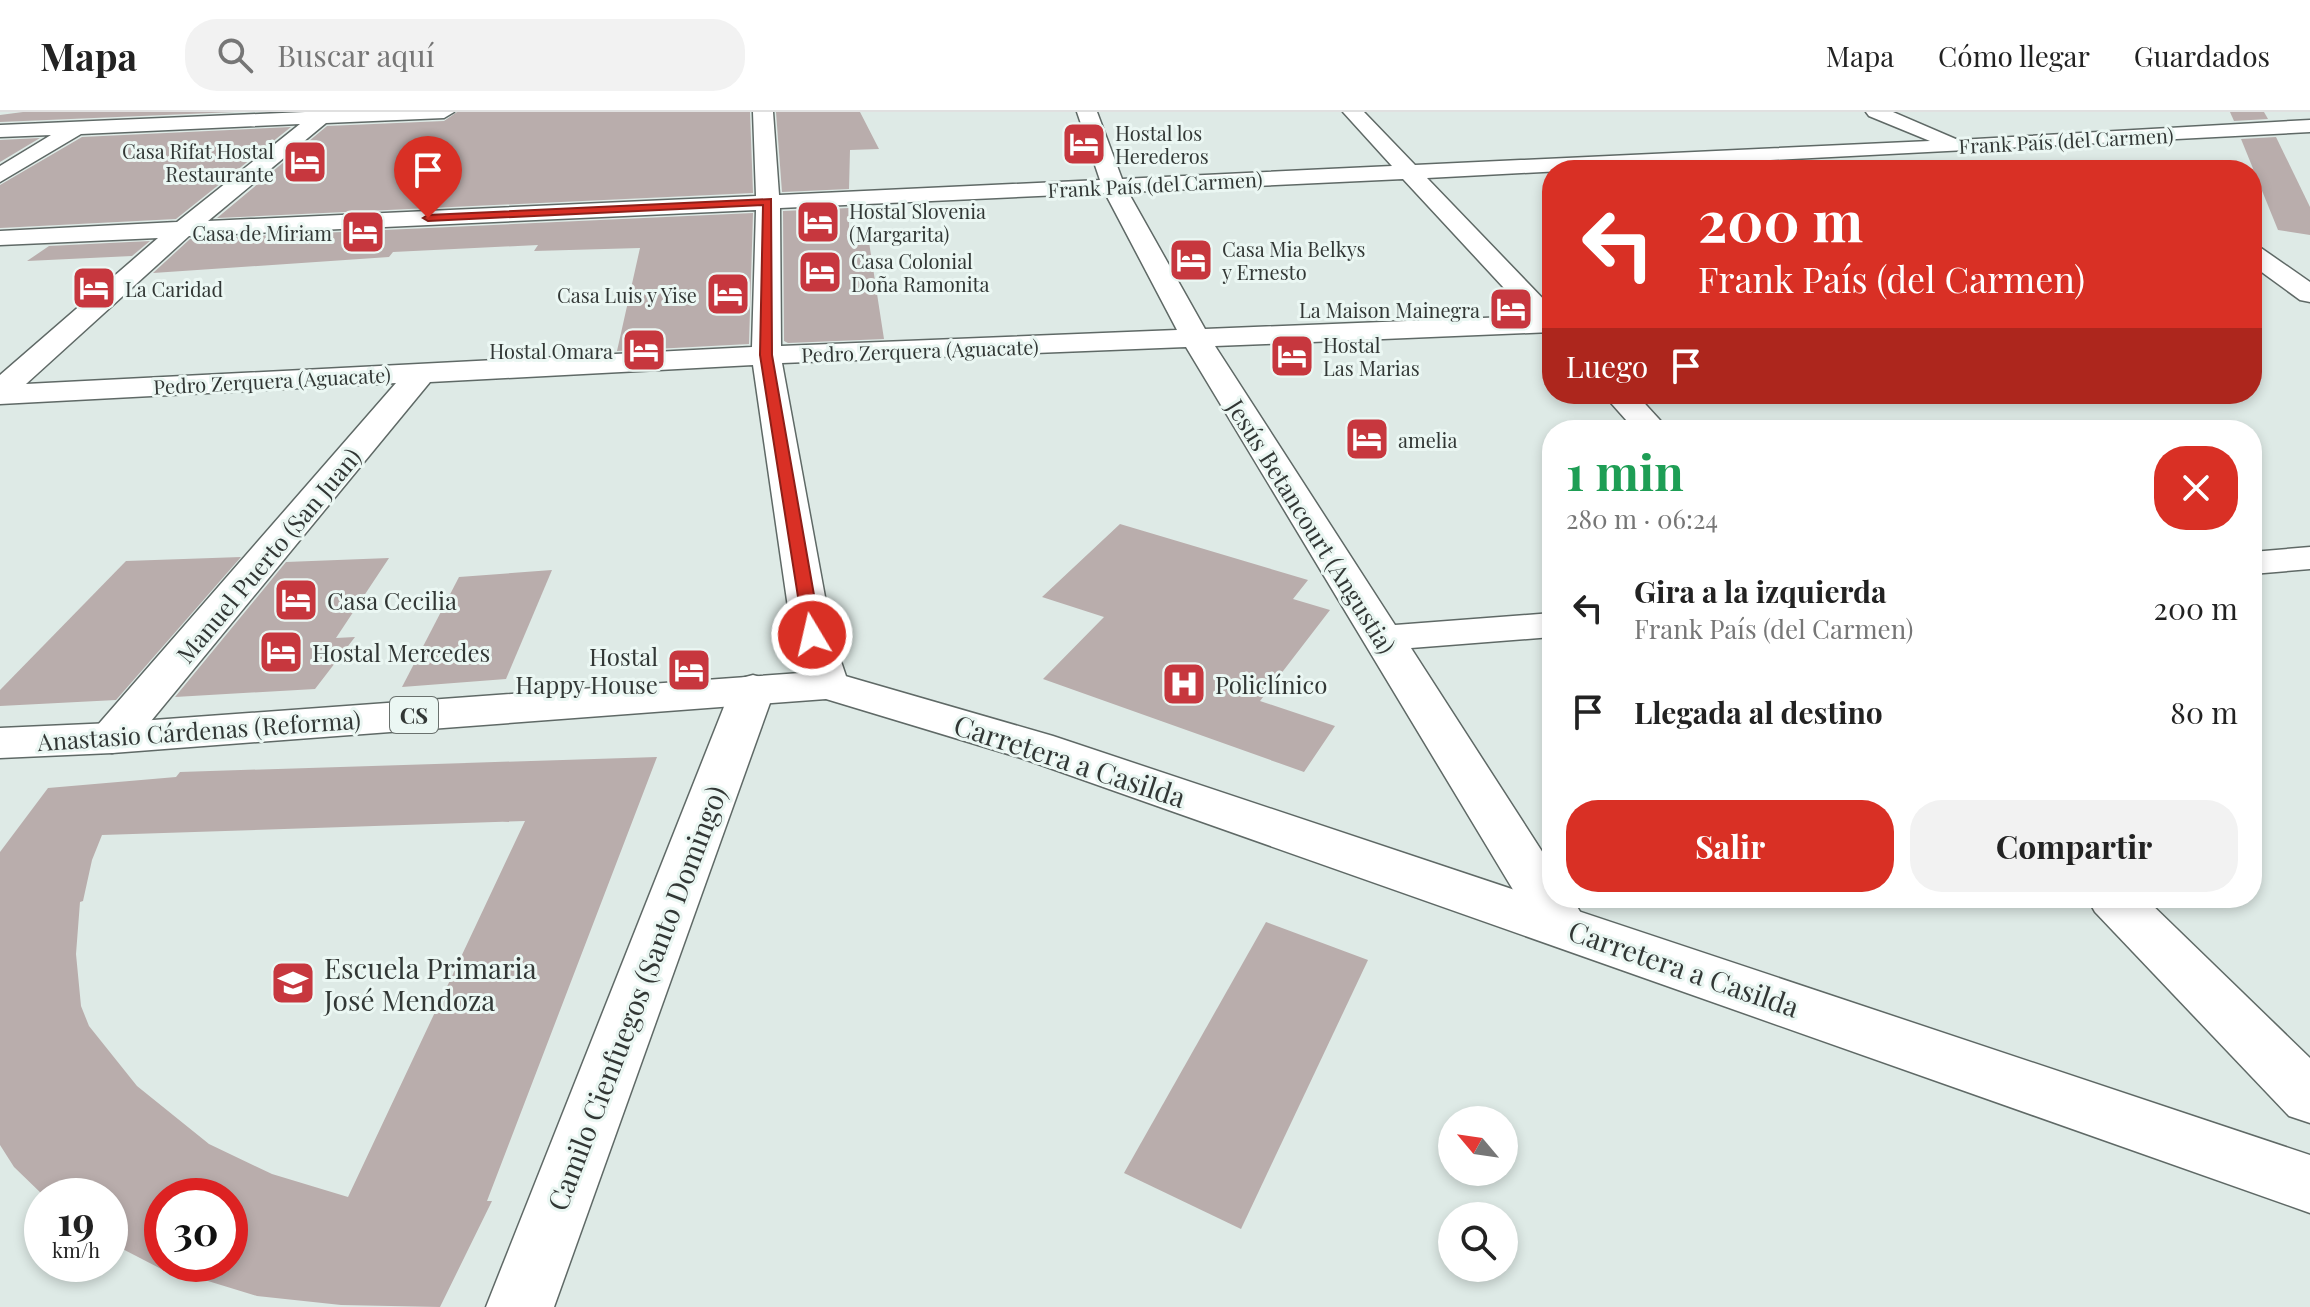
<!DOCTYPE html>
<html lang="es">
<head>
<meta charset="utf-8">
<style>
	:root { --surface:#fff; --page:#f2f2f2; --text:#222; --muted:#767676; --line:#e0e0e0; --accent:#d93025 }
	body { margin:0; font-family:"Playfair Display",serif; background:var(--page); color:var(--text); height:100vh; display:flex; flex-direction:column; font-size:30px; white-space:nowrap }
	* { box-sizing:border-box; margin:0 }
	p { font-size:26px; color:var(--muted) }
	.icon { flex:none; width:44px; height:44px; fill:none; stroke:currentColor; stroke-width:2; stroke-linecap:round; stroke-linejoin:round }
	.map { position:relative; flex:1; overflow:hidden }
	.details { position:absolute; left:1542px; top:308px; width:720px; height:488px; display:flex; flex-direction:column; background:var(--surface); border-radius:32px; box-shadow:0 4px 12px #0003 }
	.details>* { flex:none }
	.top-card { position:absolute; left:1542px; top:48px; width:720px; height:244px; border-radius:32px; box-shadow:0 4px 12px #0003; background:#d93025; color:#fff; overflow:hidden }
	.needle { width:52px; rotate:299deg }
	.tools { position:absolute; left:1438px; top:994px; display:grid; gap:16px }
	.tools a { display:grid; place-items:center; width:80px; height:80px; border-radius:50%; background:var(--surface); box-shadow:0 4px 12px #0003; font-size:40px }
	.speed { position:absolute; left:24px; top:1066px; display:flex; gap:16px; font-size:40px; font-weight:700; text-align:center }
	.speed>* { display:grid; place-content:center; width:104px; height:104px; border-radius:50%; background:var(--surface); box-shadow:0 4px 12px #0003; line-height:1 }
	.speed small { font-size:20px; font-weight:400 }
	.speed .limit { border:12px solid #d22; background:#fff; color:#111 }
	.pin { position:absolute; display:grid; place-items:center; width:68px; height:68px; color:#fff; margin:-82px -34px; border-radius:50% 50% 50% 0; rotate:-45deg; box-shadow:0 0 8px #0007 }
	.pin .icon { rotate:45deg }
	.me { position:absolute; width:88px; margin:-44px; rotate:351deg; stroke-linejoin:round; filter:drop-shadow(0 0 6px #0008) }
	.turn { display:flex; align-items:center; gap:28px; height:168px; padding:0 24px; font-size:36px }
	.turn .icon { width:104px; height:104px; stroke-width:2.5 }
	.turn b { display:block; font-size:56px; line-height:68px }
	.then { display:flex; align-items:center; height:76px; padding:0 24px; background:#0003; gap:16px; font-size:30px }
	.round { display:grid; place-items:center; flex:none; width:84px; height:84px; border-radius:32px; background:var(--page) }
	.headline { display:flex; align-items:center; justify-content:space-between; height:136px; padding:0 24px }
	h1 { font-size:48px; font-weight:700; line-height:60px; color:#1e9e55 }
	.cta { display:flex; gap:16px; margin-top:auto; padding:16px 24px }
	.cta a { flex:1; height:92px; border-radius:32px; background:var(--accent); color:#fff; font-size:32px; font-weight:700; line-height:92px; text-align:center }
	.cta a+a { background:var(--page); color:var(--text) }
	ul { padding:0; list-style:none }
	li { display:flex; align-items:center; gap:24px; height:104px; padding:0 24px }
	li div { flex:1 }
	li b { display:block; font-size:30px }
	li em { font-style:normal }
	header { display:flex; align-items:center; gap:48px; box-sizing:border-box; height:112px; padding:0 40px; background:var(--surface); border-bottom:2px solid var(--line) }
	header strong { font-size:38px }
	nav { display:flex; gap:44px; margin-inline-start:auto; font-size:28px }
	.search { width:560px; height:72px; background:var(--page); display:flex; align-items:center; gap:20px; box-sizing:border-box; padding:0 28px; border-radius:32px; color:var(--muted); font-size:30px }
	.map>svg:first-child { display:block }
</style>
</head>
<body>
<header>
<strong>Mapa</strong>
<div class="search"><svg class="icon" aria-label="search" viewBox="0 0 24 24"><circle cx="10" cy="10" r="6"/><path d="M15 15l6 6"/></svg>Buscar aquí</div>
<nav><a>Mapa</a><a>Cómo llegar</a><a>Guardados</a></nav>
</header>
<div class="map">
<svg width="2310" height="1195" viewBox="0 0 2310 1195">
	<rect width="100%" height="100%" fill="#deeae6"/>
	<!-- building -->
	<g fill="#b9adac" fill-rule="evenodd">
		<polygon points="23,0 235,0 0,10 0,3"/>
		<polygon points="457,0 750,0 753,81 217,106 327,14 444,9"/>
		<polygon points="776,0 860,0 879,37 850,38 849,77 782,80"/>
		<polygon points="2230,0 2264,0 2268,7 2234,9"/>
		<polygon points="291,15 176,107 0,116 0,73 82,25"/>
		<polygon points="2276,25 2310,95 2310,123 2278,118 2241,27"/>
		<polygon points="40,26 0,50 0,28"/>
		<polygon points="849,96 849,132 869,130 884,227 788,231 784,229 783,99"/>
		<polygon points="753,101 749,232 617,239 640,136 534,139 538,133 393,140 389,145 153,161 190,127"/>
		<polygon points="150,129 132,144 27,149 49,134"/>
		<polygon points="1120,412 1308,468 1293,487 1330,498 1260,589 1335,614 1304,660 1043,567 1104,505 1042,485"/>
		<polygon points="241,445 116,588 0,594 0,578 126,449"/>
		<polygon points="389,446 336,526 355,525 315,577 175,585 286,450"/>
		<polygon points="552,458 506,567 402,575 459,465"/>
		<path d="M657 645 487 1089H492L440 1195 341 1193 257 1184 172 1158 169 1161 111 1131 110 1084H44L14 1055 0 1033V740L48 676 176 665 180 660ZM525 709 348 1085 272 1062 209 1032 137 974 89 914 81 894 76 842 80 790 83 789 92 748 102 723ZM162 1084H230V1152H162Z"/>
		<polygon points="1266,810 1368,848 1241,1117 1124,1061"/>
	</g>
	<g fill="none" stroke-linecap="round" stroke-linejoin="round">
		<!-- street casing -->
		<g stroke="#5f6966" stroke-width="3">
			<g id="street">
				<path d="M305 0H454L444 6 326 11 208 109 756 84 753 0H773L779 83 1100 68 1077 0H1097L1122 67 1392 54 1343 0H1364L1415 53 1930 29 1869 4 1866 0H1893L1958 28 2310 8V20L1427 66 1552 196V220L1215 234 1395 513 1552 501V525L1411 536 1552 755V786H1572L1589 815 1582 829 1563 835 1544 829 1186 235 782 251 832 523 849 573 843 583 828 587 813 583 807 573 792 523 753 253 430 270 128 637 112 641 96 637 89 626 96 615 396 271 0 292V263L158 126 0 133V119L177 110 300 12 81 22 0 70V54L51 23 0 25V13ZM1403 67 1530 204 1205 217 1128 80ZM1105 81 1177 218 781 234 780 96ZM756 98 752 235 26 272 189 124Z"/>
				<polygon points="2252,133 2261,136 2310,170 2310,190 2300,188 2252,153"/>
				<polygon points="1603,282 1636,282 1669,318 1635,318"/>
				<polygon points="2310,435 2310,457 2252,462 2252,440"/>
				<polygon points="753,563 768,567 775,577 554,1195 486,1195 731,577 738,567"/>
				<polygon points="2087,786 2145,786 2310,946 2310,1011 2289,1004 2095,800"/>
			</g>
		</g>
		<!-- primary casing -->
		<g stroke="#5f6966" stroke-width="3">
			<polygon id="primary" points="828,559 1053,624 2310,1043 2310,1101 1021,646 826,587 112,641 0,646 0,616 112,611"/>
		</g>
		<!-- street -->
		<use href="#street" fill="#fff" fill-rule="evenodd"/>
		<!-- primary -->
		<use href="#primary" fill="#fff" fill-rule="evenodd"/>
	</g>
	<!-- route -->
	<polygon fill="#d93025" stroke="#8d1f18" stroke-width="2" points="771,87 772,243 821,523 812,528 804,523 760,243 763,93 428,109 423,106 428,103"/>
	<!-- icons -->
	<defs>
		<g id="hotel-square" transform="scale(2.3)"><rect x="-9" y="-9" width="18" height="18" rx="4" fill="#c7373e" stroke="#ebf7f3"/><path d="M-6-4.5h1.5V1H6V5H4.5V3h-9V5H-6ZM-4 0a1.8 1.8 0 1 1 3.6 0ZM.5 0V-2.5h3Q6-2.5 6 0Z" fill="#fff"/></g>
		<g id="hospital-square" transform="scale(2.3)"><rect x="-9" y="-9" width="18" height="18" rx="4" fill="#c7373e" stroke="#ebf7f3"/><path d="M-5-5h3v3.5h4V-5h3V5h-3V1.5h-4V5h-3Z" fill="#fff"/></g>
		<g id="school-square" transform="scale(2.3)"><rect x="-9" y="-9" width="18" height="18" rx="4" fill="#c7373e" stroke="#ebf7f3"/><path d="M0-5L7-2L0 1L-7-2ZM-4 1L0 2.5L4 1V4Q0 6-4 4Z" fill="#fff"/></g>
	</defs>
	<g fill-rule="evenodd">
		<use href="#hotel-square" x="1084" y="32"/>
		<use href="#hotel-square" x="305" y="50"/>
		<use href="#hotel-square" x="818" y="110"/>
		<use href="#hotel-square" x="363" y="120"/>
		<use href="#hotel-square" x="1191" y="148"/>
		<use href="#hotel-square" x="820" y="160"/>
		<use href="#hotel-square" x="94" y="176"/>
		<use href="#hotel-square" x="728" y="182"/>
		<use href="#hotel-square" x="1511" y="197"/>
		<use href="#hotel-square" x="644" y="238"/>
		<use href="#hotel-square" x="1292" y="244"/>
		<use href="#hotel-square" x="1367" y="327"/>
		<use href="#hotel-square" x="296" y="488"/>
		<use href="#hotel-square" x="281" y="540"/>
		<use href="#hotel-square" x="689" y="558"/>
		<use href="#hospital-square" x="1184" y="572"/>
		<use href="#school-square" x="293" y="871"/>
	</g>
	<g text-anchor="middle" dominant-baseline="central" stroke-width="6" stroke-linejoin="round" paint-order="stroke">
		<!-- far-poi labels -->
		<g font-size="20" fill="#323735" stroke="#ebf7f3" text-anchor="start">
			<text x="1115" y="20">Hostal los<tspan x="1115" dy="23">Herederos</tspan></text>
			<text x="274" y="38" text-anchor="end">Casa Rifat Hostal<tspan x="274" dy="23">Restaurante</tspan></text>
			<text x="849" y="98">Hostal Slovenia<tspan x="849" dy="23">(Margarita)</tspan></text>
			<text x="332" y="120" text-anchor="end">Casa de Miriam</text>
			<text x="1222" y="136">Casa Mia Belkys<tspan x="1222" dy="23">y Ernesto</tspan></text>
			<text x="851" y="148">Casa Colonial<tspan x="851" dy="23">Doña Ramonita</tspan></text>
			<text x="125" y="176">La Caridad</text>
			<text x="697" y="182" text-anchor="end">Casa Luis y Yise</text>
			<text x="1480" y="197" text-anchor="end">La Maison Mainegra</text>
			<text x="1323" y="232">Hostal<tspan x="1323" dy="23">Las Marias</tspan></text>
			<text x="613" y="238" text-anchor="end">Hostal Omara</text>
			<text x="1398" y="327">amelia</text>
		</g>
		<!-- far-street labels -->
		<g font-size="20" fill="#323735" stroke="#ebf7f3">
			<text transform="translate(2066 28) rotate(-3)">Frank País (del Carmen)</text>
			<text transform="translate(1155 72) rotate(-3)">Frank País (del Carmen)</text>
			<text transform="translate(920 238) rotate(-2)">Pedro Zerquera (Aguacate)</text>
			<text transform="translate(272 268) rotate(-3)">Pedro Zerquera (Aguacate)</text>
		</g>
		<!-- shield labels -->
		<rect fill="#ebf7f3" stroke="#6a716e" stroke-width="2" x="390" y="585" width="48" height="36" rx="6"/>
		<g font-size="22" font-weight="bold" fill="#323735">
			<text x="414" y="603">CS</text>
		</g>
		<!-- street labels -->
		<g font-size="24" fill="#323735" stroke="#ebf7f3">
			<text transform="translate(1312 414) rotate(58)">Jesús Betancourt (Angustia)</text>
			<text transform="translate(268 443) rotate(-50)">Manuel Puerto (San Juan)</text>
			<text transform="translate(199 618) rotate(-4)">Anastasio Cárdenas (Reforma)</text>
		</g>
		<!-- poi labels -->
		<g font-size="24" fill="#323735" stroke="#ebf7f3" text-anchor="start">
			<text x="327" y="488">Casa Cecilia</text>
			<text x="312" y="540">Hostal Mercedes</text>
			<text x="658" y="544" text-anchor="end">Hostal<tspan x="658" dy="28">Happy House</tspan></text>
			<text x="1215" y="572">Policlínico</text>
		</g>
		<!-- near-street labels -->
		<g font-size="28" fill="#323735" stroke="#ebf7f3">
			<text transform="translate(1070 648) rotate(18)">Carretera a Casilda</text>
			<text transform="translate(1684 856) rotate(19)">Carretera a Casilda</text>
			<text transform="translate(636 886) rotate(-69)">Camilo Cienfuegos (Santo Domingo)</text>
		</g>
		<!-- near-poi labels -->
		<g font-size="28" fill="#323735" stroke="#ebf7f3" text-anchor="start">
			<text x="324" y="855">Escuela Primaria<tspan x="324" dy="32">José Mendoza</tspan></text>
		</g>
	</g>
</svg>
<div class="tools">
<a><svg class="needle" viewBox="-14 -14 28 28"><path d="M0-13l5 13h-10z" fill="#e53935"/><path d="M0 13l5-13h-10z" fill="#767676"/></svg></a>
<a><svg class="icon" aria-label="search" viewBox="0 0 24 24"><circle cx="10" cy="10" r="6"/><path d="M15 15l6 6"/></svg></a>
</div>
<div class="speed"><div>19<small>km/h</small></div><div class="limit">30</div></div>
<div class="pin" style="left:428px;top:106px;background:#d93025"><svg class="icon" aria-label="arrive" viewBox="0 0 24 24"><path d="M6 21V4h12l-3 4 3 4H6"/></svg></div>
<svg class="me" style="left:812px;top:523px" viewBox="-20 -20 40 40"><circle r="17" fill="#d93025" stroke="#fff" stroke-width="3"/><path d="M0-11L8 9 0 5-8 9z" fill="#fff"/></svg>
<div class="top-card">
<div class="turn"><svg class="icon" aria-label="left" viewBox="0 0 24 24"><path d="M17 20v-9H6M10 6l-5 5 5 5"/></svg><div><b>200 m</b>Frank País (del Carmen)</div></div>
<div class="then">Luego<svg class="icon" aria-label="arrive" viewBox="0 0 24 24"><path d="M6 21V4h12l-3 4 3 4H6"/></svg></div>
</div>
<section class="details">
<div class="headline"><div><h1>1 min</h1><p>280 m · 06:24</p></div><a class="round" style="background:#d93025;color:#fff"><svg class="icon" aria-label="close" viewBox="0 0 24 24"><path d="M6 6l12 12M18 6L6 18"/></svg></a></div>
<ul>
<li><svg class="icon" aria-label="left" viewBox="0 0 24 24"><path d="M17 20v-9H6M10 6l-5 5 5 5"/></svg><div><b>Gira a la izquierda</b><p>Frank País (del Carmen)</p></div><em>200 m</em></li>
<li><svg class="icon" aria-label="arrive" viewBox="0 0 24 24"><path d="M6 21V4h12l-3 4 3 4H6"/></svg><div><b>Llegada al destino</b></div><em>80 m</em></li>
</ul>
<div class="cta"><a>Salir</a><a>Compartir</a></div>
</section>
</div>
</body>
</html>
